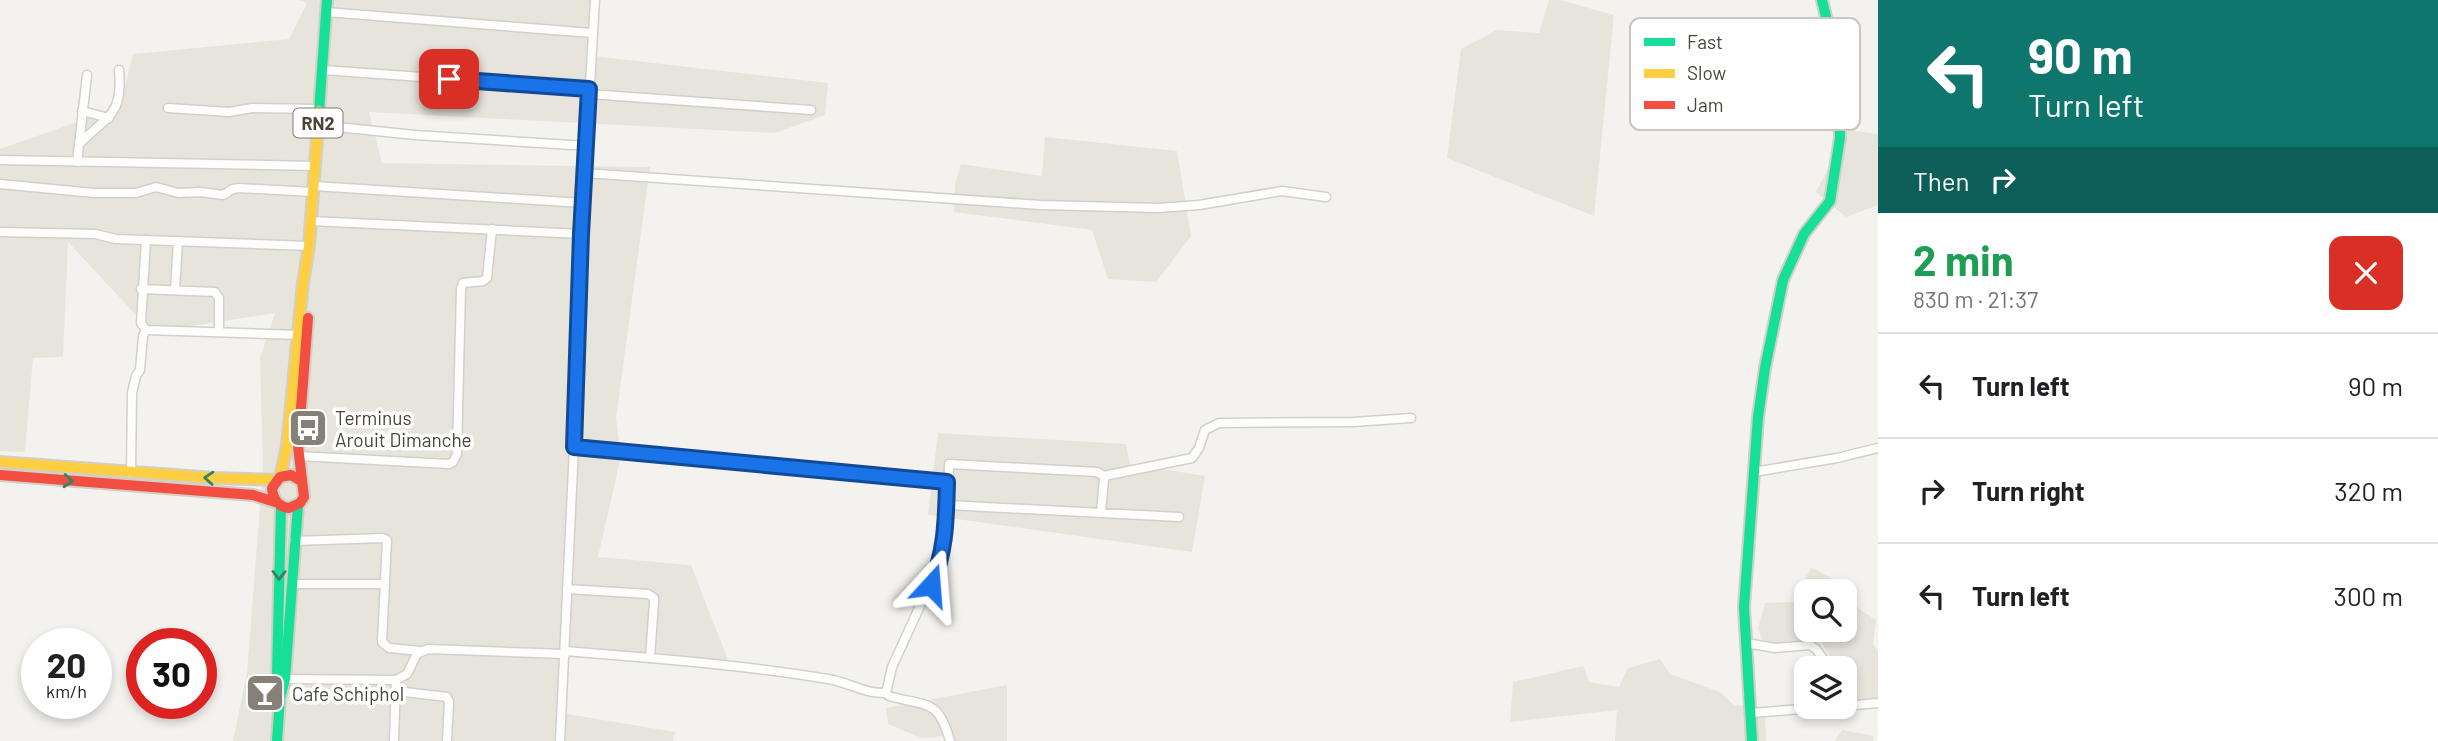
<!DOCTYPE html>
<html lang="en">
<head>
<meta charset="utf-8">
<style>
	:root { --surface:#fff; --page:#f2f2f2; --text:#202124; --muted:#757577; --line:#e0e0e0 }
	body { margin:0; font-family:Barlow,sans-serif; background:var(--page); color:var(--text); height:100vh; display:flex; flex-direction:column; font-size:26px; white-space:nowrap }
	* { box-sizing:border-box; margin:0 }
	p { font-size:23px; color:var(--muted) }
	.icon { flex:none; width:38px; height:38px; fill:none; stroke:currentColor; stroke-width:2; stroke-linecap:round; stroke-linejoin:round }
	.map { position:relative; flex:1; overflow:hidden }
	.side { display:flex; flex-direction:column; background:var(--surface); width:560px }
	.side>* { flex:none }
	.banner { background:#0f766e; color:#fff; overflow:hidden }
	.fabs { position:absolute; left:1794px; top:579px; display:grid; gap:14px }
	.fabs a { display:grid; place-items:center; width:63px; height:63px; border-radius:14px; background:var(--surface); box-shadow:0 4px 10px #0003; font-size:35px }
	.speed { position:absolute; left:21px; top:628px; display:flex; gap:14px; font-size:35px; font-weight:700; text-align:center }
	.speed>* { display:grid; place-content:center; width:91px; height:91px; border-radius:50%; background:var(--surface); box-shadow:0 4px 10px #0003; line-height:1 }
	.speed small { font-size:18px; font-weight:400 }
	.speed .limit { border:10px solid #d22; background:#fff; color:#111 }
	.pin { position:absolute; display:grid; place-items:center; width:60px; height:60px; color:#fff; margin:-30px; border-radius:14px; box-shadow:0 4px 10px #0006 }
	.me { position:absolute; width:77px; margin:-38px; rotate:19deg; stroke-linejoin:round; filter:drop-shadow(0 0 5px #0008) }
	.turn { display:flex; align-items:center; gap:24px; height:147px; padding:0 35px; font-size:32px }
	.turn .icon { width:91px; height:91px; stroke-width:2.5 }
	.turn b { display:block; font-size:49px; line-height:60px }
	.then { display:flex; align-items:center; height:66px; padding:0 35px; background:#0003; gap:14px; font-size:26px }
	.round { display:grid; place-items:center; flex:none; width:74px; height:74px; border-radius:14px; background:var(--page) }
	.headline { display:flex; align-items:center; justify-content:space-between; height:119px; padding:0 35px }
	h1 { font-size:42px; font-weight:700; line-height:52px; color:#1e9e55 }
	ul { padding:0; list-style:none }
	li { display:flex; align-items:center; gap:21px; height:105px; padding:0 35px; border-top:2px solid var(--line) }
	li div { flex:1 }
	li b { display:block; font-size:26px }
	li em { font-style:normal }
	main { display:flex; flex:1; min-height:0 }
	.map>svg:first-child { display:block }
</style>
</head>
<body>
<main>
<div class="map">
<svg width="1878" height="741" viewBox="0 0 1878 741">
	<rect width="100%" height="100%" fill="#f4f2ee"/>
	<!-- residential -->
	<g fill="#e7e4dc" fill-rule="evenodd">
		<polygon points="298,0 595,0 593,56 828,83 825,115 775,133 369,112 382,163 650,167 616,418 621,456 598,557 691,565 730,665 566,657 567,714 675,732 673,741 233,741 247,673 263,467 260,358 275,313 152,332 68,242 63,357 33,358 25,452 0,451 0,149 120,107 133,54 289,39 307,3"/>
		<polygon points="1549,0 1560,0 1614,15 1594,216 1447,158 1461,49 1497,30 1539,33"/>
		<polygon points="1848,130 1878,134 1878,205 1846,217 1816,192"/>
		<polygon points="1045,137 1177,151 1191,236 1156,282 1108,279 1092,230 954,212 955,184 961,164 1042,176"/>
		<polygon points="938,433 1126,444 1130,464 1205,476 1192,552 928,515"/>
		<path d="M1811 567 1845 585 1859 609 1876 620 1873 645 1878 650V702L1853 697 1845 682 1844 668H1837L1818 636 1765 648 1758 628 1765 603 1795 602ZM1806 592H1844V630H1806Z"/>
		<polygon points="1660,659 1670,674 1720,692 1734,705 1765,707 1766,741 1615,741 1617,710 1510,722 1513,682 1583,666 1589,682 1619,687 1628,668"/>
		<polygon points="1007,685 1007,741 948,741 947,736 921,738 888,724 886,708"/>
		<polygon points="1842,730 1874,736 1873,741 1835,741"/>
	</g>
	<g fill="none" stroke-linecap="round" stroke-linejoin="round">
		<!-- street casing -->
		<g stroke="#d2d0cb" stroke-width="11">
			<g id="street">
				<polyline points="326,12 592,33"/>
				<polyline points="323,70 589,89"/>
				<polyline points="589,94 811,110"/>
				<polyline points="168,108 229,112 252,108 319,109"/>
				<polyline points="82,111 109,118"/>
				<polyline points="318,125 415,135 587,146"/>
				<path d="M79 144C108 115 123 116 119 70"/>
				<polyline points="0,160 316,166"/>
				<polyline points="77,162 87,75"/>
				<polyline points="585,173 1041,205 1159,208 1199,205 1282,191 1326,197"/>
				<polyline points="0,184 94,193 136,193 156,187 178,193 200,192 223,195 233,189 239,188 313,192"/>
				<polyline points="314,186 583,203"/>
				<polyline points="311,221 581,234"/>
				<polyline points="0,232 95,234 116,239 309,246"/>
				<polyline points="146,240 141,323 146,330 298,335"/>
				<polyline points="141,289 215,292 219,298 219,331"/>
				<polyline points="175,290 178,241"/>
				<polyline points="574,447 948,482"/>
				<polyline points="299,456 449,464 453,462 457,454 461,288 463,283 483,281 487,278 492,229"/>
				<polyline points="1754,472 1837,458 1878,448"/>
				<polyline points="131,473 132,393 136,376 140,370 143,336 146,330"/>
				<polyline points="1104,476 1192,458 1199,448 1205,430 1219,423 1353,422 1411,418"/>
				<path d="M948 505 941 560 892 667 886 693 889 696C928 707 938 698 950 741"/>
				<polyline points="1101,512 1104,480 1104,476 1097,472 949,464 948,505 1179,517"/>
				<polyline points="294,541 383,538 387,540 382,642 389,648 420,651"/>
				<polyline points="291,584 385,584"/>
				<polyline points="1746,643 1775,648 1810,645 1816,649 1830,668"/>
				<polyline points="565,651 650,658 654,602 654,598 648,594 567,589"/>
				<path d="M650 658C709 663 769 669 828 679 848 682 865 694 886 693"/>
				<polyline points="283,679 396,680 394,741"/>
				<polyline points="396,680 407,674 417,654 428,649 565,654"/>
				<polyline points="396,691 447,697 449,702 447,741"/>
				<polyline points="1844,706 1878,703"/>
				<polyline points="1752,713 1826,707"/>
				<polyline points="560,741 574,447 581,234 595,0"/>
			</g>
		</g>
		<!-- fast casing -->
		<g stroke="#d3cfc5" stroke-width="14">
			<g id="fast">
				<polyline points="319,111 327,0"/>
				<polyline points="277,675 281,507"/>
				<polyline points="277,741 280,698 285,679 298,506"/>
				<polyline points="1752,741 1744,607 1758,417 1765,368 1783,280 1804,234 1830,201 1840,138 1838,67 1822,0"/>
			</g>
		</g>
		<!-- slow casing -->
		<g stroke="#d3cfc5" stroke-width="14">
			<g id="slow">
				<polyline points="0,462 214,478 277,480"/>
				<polyline points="280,477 287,446 303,283 309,246 319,111"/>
			</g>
		</g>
		<!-- jam casing -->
		<g stroke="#d3cfc5" stroke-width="14">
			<g id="jam">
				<polyline points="0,475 253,495 275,502"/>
				<path d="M301 481 291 475 280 477 272 488C273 499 278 507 289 508L300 503 304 497 298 446 308 318"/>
			</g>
		</g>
		<!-- street -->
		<use href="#street" stroke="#fdfdfc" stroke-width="8"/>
		<!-- fast -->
		<use href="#fast" stroke="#16e098" stroke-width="10"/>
		<!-- slow -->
		<use href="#slow" stroke="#ffcf43" stroke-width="10"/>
		<!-- jam -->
		<use href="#jam" stroke="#f24e42" stroke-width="10"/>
	</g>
	<!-- one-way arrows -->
	<defs><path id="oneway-chevron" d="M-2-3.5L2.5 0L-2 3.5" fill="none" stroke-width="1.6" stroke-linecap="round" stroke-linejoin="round" transform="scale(1.75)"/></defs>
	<g stroke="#36825f">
		<use href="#oneway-chevron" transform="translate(209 478) rotate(-176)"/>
		<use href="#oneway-chevron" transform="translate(68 481) rotate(5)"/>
		<use href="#oneway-chevron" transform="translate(279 575) rotate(91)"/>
	</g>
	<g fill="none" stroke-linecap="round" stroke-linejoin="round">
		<!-- route casing -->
		<g stroke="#114b97" stroke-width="18">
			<path id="route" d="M449 79 589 89 581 234 574 447 947 482C946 518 946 552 931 585"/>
		</g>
		<!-- route -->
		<use href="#route" stroke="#1a73e8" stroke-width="12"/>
	</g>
	<!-- icons -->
	<defs>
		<g id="bus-square" transform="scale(2.0125)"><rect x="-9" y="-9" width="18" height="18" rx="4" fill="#868178" stroke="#fff"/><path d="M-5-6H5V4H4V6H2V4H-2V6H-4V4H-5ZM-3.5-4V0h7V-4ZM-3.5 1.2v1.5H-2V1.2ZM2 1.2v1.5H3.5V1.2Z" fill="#fff"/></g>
		<g id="bar-square" transform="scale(2.0125)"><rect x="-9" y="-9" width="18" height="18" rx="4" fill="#868178" stroke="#fff"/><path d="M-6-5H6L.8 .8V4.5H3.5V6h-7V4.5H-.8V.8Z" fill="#fff"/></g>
	</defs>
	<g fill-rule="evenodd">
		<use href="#bus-square" x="308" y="428"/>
		<use href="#bar-square" x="265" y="693"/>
	</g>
	<g text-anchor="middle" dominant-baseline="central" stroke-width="7" stroke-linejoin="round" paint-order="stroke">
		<!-- shield labels -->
		<rect fill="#fff" stroke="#817c74" stroke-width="2" x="293.5" y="108.5" width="49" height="29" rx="5"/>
		<g font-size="18" font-weight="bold" fill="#4b4439">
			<text x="318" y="123">RN2</text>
		</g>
		<!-- poi labels -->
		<g font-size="19" fill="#4b4439" stroke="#fff" text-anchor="start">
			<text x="335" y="417">Terminus<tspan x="335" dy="22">Arouit Dimanche</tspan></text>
			<text x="292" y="693">Cafe Schiphol</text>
		</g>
	</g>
	<!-- legend -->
	<rect x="1630" y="18" width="230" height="112" rx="10" fill="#fff" stroke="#c9c7c4" stroke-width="2"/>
	<rect x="1644" y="38" width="31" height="8" fill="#16e098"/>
	<rect x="1644" y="69" width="31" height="9" fill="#ffcf43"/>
	<rect x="1644" y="101" width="31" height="8" fill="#f24e42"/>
	<g font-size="19" fill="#4b4439">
		<text x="1687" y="49">Fast</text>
		<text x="1687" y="80">Slow</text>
		<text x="1687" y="112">Jam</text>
	</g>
</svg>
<div class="fabs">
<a><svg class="icon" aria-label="search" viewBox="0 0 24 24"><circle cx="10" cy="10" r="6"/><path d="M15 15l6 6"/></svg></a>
<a><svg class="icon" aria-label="layers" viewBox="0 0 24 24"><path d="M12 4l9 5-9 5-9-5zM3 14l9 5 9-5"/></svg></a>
</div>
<div class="speed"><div>20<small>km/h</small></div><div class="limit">30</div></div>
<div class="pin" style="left:449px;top:79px;background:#d93025"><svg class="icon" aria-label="arrive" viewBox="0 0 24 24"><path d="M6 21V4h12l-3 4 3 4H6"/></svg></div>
<svg class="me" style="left:931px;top:585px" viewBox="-20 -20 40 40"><path d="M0-17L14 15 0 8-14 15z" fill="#1a73e8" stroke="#fff" stroke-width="4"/></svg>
</div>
<section class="side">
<div class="banner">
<div class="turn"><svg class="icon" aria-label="left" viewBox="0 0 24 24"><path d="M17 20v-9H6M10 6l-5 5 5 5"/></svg><div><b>90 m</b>Turn left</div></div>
<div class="then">Then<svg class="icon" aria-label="right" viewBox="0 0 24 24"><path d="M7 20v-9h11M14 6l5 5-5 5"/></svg></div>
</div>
<div class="headline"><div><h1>2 min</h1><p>830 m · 21:37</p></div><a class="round" style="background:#d93025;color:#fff"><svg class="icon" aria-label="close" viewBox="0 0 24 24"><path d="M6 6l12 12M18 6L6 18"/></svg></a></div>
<ul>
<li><svg class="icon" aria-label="left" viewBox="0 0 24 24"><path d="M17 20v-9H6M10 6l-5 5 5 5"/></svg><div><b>Turn left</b></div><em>90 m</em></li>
<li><svg class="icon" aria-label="right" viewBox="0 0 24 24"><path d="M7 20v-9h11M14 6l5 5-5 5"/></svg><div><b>Turn right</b></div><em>320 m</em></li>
<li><svg class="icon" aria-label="left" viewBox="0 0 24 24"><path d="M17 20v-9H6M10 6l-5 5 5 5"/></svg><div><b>Turn left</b></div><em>300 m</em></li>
</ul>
</section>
</main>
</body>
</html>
